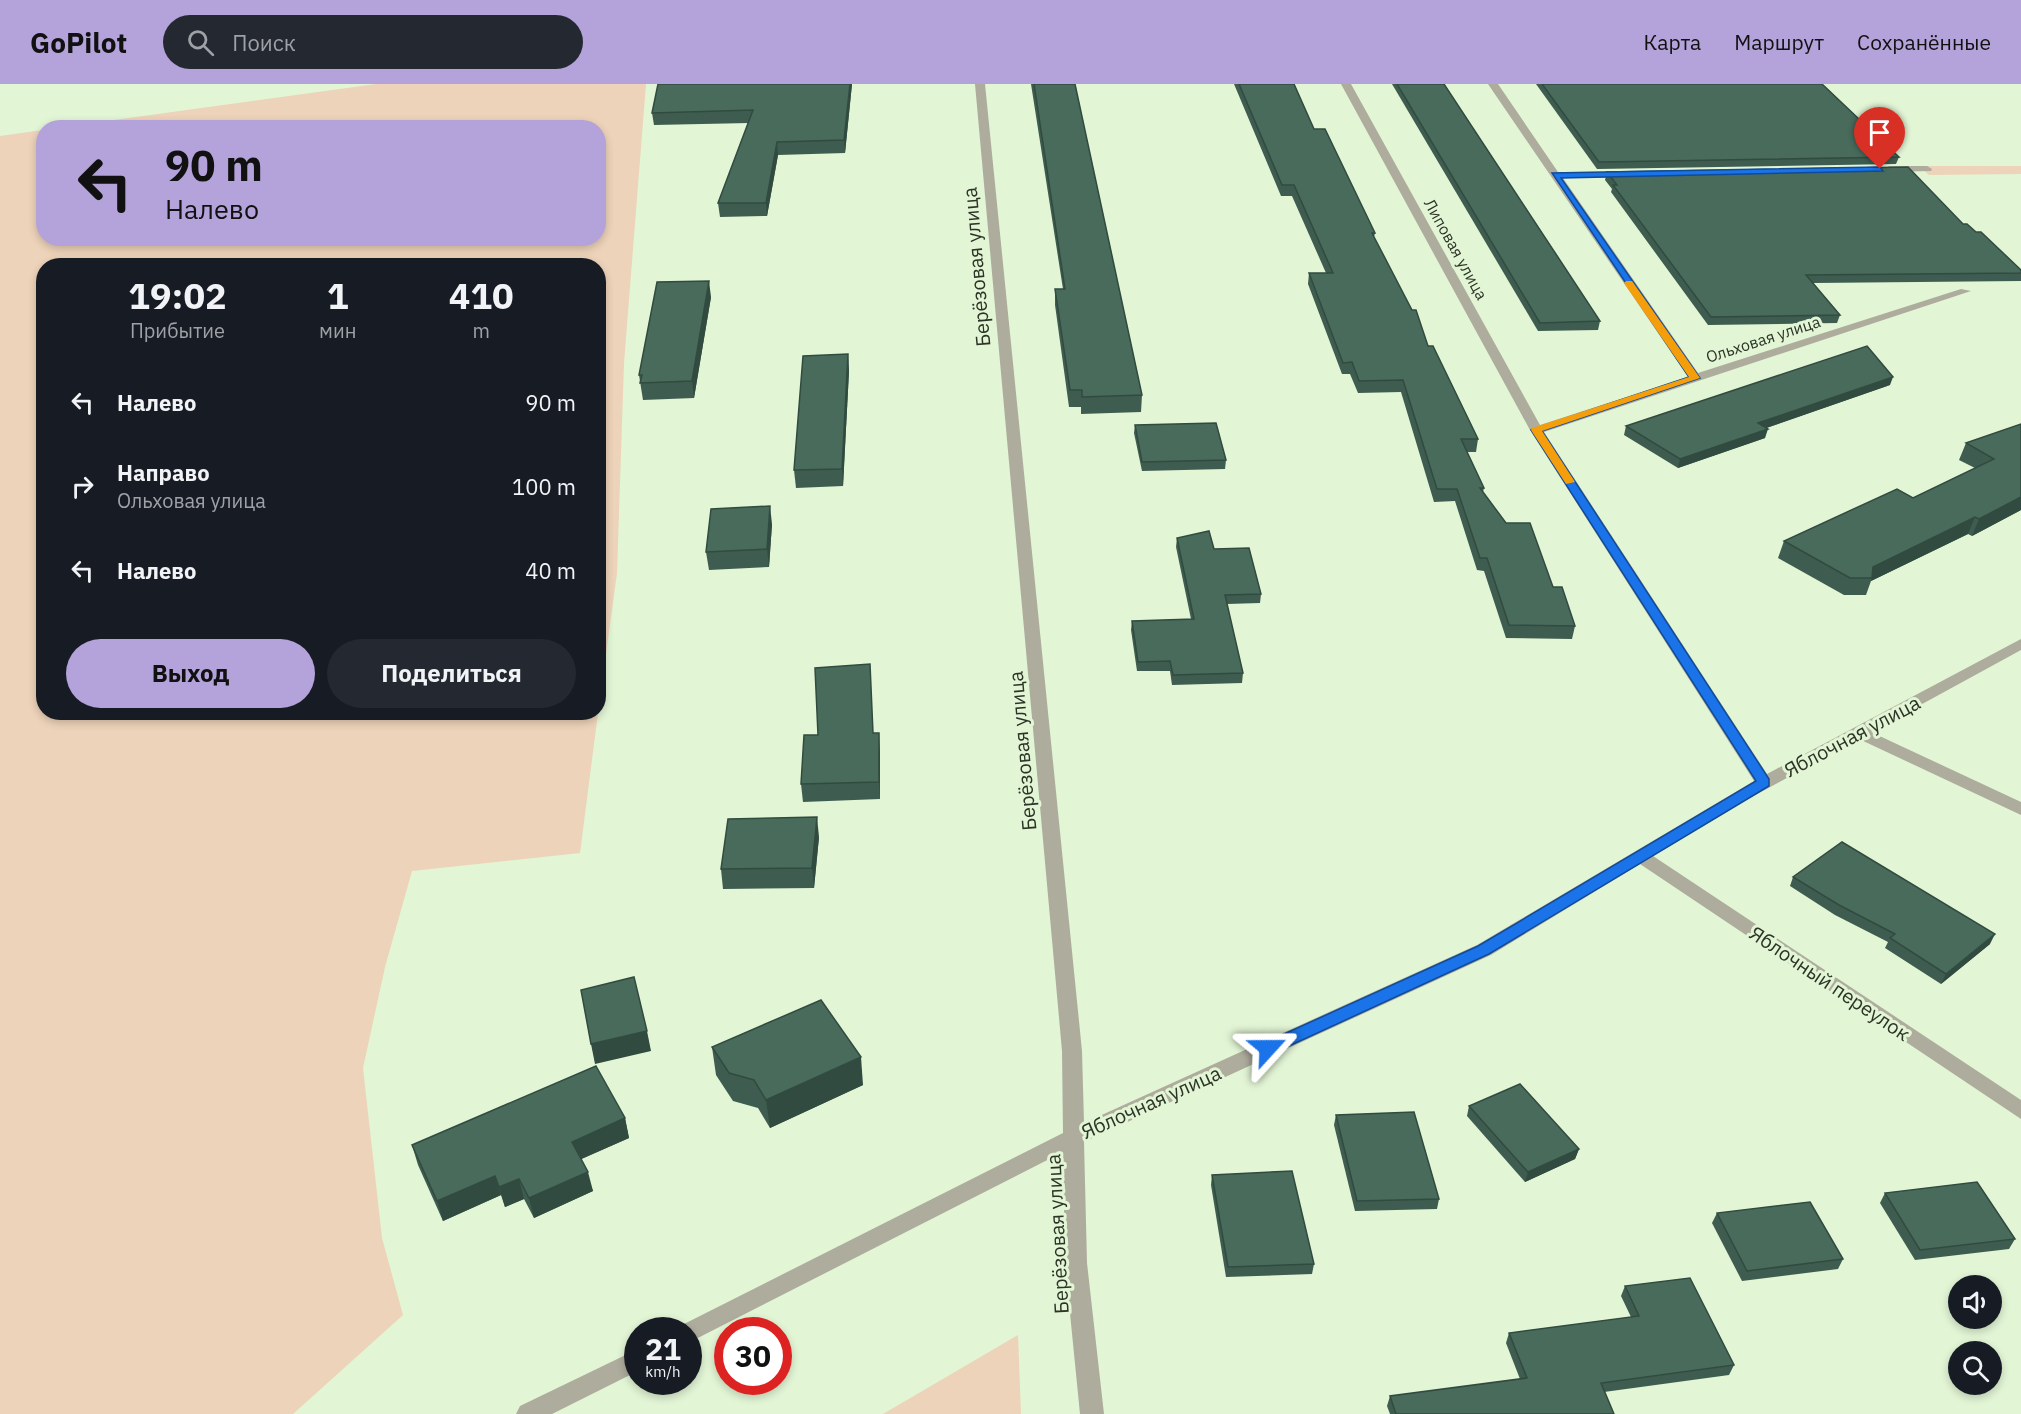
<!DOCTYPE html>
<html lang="ru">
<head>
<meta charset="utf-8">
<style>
	:root { --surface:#171b24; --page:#242831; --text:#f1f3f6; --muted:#9ea1a6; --accent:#b4a2da }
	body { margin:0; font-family:"IBM Plex Sans",sans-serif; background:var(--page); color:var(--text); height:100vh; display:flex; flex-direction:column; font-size:22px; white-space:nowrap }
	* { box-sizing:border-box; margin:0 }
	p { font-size:20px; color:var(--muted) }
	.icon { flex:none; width:33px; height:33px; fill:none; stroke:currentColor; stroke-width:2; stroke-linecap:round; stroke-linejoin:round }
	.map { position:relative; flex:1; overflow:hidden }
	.panel { position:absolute; left:36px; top:174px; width:570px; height:462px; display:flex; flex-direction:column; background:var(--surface); border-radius:24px; box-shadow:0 3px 9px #0003 }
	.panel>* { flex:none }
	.banner { position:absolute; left:36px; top:36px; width:570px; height:126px; border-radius:24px; box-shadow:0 3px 9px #0003; background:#b4a2da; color:#111; overflow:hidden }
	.controls { position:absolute; left:1948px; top:1191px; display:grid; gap:12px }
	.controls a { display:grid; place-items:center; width:54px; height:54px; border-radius:50%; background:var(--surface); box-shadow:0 3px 9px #0003; font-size:30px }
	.speed { position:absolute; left:624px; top:1233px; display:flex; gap:12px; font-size:30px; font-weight:700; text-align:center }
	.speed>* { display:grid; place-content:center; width:78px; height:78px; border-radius:50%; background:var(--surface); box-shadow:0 3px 9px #0003; line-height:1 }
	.speed small { font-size:15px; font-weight:400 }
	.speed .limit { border:9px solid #d22; background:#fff; color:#111 }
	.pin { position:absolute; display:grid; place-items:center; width:51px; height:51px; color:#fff; margin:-62px -26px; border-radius:50% 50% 50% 0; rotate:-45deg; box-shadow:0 0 6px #0007 }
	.pin .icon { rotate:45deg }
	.me { position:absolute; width:66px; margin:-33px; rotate:66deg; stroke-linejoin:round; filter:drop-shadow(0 0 4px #0008) }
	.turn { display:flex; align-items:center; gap:21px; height:126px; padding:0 30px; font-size:27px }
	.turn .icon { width:78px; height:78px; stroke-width:2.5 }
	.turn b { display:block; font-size:42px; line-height:51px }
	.eta { display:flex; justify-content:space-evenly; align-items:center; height:102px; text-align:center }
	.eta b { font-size:36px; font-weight:800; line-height:42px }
	.cta { display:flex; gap:12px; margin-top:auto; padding:12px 30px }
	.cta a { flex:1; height:69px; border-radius:36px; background:var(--accent); color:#111; font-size:24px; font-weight:800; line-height:69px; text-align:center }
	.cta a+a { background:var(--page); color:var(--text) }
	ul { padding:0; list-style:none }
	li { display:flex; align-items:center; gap:18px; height:84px; padding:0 30px }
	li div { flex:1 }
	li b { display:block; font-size:22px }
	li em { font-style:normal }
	header { display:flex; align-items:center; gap:36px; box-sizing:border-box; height:84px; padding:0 30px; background:var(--accent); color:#111 }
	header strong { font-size:28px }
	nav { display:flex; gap:33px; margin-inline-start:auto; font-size:21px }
	.search { width:420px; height:54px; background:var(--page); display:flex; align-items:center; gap:15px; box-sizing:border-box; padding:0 21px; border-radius:33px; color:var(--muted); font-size:22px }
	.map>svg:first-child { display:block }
</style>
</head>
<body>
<header>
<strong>GoPilot</strong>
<div class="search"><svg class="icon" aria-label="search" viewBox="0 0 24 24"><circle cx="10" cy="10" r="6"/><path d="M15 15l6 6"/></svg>Поиск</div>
<nav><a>Карта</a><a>Маршрут</a><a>Сохранённые</a></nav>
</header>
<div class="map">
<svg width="2021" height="1330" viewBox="0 0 2021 1330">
	<rect width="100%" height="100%" fill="#e2f5d5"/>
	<!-- green -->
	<g fill="#edd3b9">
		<polygon points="376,0 646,0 624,279 617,489 599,622 598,182 44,182 44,628 598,629 580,769 412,787 385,883 363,984 382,1154 403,1231 293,1330 0,1330 0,52 43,46 44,154 598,154 598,44 63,43"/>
		<polygon points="1919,82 2021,82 2021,90 1929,91"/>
		<polygon points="1018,1251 1021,1330 883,1330"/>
	</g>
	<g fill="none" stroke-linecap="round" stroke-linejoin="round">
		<!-- minor -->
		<g fill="#aeac9d" fill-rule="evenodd">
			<polygon points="975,0 985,0 1082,967 1084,1039 1477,861 1754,697 1530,346 1341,0 1351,0 1540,341 1688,293 1488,0 1498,0 1558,88 1633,88 1633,92 1629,93 1563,94 1698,289 1961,205 1971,207 1544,348 1767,690 2021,555 2021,566 1871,648 2021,718 2021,731 1859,655 1746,716 1653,772 2021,1016 2021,1035 1640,780 1491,871 1084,1058 1087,1179 1104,1330 1080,1330 1065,1179 1063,1068 688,1259 688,1246 678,1246 680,1242 1063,1049 1062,967"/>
			<polygon points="1927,82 1932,85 1931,87 1889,88 1884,85 1889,82"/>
			<polygon points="638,1265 638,1287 552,1330 516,1330 520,1322"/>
		</g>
	</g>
	<!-- wall -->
	<g fill="#3e5c4f">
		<polygon points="658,0 852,0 845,69 778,71 767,132 720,133 718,119 749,39 654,41 652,29"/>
		<polygon points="1031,0 1075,0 1142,311 1141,328 1081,330 1081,323 1069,323 1055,221 1055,205 1063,205"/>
		<polygon points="1234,0 1294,0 1314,45 1375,149 1374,153 1428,262 1478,355 1476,368 1467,368 1484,404 1483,408 1553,503 1575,542 1572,555 1506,554 1484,487 1477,486 1455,417 1434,418 1401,308 1358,309 1350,290 1342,290 1308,200 1309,189 1326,189 1292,112 1281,112"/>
		<polygon points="1392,0 1444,0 1600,237 1598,246 1538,247"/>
		<polygon points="1536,0 1822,0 1899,73 1896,80 1597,85"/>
		<polygon points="1607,88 1963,140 2021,186 2021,197 1813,199 1840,231 1837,239 1708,241 1611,108 1612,105 1605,96"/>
		<polygon points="711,213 694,314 643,316 639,291"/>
		<polygon points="848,270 849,287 843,402 796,404 794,386"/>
		<polygon points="1890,301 1766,344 1765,354 1678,384 1624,351 1626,342"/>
		<polygon points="2021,340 2021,426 1972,452 1968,450 1871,497 1866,511 1844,511 1778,474 1784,457 1913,414 1975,384 1959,376 1966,359"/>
		<polygon points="1135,341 1226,376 1225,385 1142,387 1134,349"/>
		<polygon points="772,440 769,483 709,486 706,468"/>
		<polygon points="1177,454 1214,465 1261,510 1260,519 1227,520 1243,589 1242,599 1172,601 1170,587 1137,587 1131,546 1132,537 1191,535 1176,463"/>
		<polygon points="873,649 880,667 880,715 803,718 801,700"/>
		<polygon points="819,753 814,804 723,805 721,785"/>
		<polygon points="1793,793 1990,860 1941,900 1885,864 1888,858 1835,831 1790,802"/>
		<polygon points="712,963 863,1001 770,1044 758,1024 733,1017 716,991"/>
		<polygon points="1469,1022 1579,1065 1575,1075 1525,1098 1467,1032"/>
		<polygon points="1336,1031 1439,1115 1437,1125 1355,1127 1334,1041"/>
		<polygon points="625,1034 629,1054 581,1075 593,1107 534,1134 524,1115 505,1123 501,1111 443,1137 418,1081 412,1061"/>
		<polygon points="1212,1091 1314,1180 1312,1190 1226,1193 1211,1101"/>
		<polygon points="1885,1109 2015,1155 2009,1165 1915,1176 1880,1119"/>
		<polygon points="1717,1129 1843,1175 1838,1185 1742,1197 1712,1139"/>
		<polygon points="1625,1202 1734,1281 1729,1291 1604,1308 1614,1330 1390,1330 1387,1322 1390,1312 1520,1295 1506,1259 1509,1249 1631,1233 1621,1212"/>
	</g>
	<!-- shaded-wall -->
	<g fill="#324b40">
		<polygon points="850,0 852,0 845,69 844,56"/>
		<polygon points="777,58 778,71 767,132 766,119"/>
		<polygon points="709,197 711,213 694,314 692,297"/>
		<polygon points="848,270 849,287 843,402 842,385"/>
		<polygon points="1893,293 1890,301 1755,348 1758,339"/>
		<polygon points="1768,345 1765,354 1678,384 1680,375"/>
		<polygon points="2021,413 2021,426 1972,452 1979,435"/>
		<polygon points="770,422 772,440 769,483 767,465"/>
		<polygon points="1975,433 1968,450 1871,497 1872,494 1873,483"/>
		<polygon points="879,649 880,667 880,715 879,698"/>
		<polygon points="817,733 819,753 814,804 812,784"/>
		<polygon points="1995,850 1990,860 1941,900 1946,890"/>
		<polygon points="647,947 651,967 595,980 591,960"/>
		<polygon points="861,973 863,1001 770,1044 766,1016"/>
		<polygon points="625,1034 629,1054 577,1077 572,1058"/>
		<polygon points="1579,1065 1575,1075 1525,1098 1528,1088"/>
		<polygon points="588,1088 593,1107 534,1134 529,1114"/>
		<polygon points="495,1092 501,1111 443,1137 437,1117"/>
		<polygon points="519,1095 524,1115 505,1123 499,1103"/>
	</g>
	<!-- building -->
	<g fill="#486b5c" stroke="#324b40" stroke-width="1.5">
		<polygon points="658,0 850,0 844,56 777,58 766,119 718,119 753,26 652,29"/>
		<polygon points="1034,0 1075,0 1142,311 1082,313 1082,306 1070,306 1055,205 1065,205"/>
		<polygon points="1239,0 1294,0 1314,45 1325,45 1375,149 1372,149 1412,226 1416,226 1428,262 1433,262 1478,355 1461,355 1484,404 1480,404 1506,439 1530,439 1553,503 1562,503 1575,542 1509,541 1487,474 1480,474 1457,405 1437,405 1403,296 1359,297 1352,278 1343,279 1309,189 1333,189 1294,101 1282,101"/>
		<polygon points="1397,0 1444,0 1600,237 1540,239"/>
		<polygon points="1542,0 1822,0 1899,73 1599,78"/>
		<polygon points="1908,83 1963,140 1967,140 1976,148 1981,148 2021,186 2021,189 1806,191 1840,231 1711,233 1613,101 1617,101 1607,88"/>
		<polygon points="709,197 692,297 640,299 642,291 639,291 657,198"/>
		<polygon points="1867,262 1893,293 1758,339 1768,345 1680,375 1626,342"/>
		<polygon points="848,270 842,385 794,386 803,272"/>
		<polygon points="1216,339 1226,376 1142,378 1135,341"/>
		<polygon points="2021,340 2021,413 1979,435 1975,433 1873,483 1872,494 1850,494 1784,457 1897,405 1913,414 1994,375 1966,359"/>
		<polygon points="770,422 767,465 706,468 711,425"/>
		<polygon points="1209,447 1214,465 1249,464 1261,510 1225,511 1243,589 1173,591 1170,577 1138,578 1132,537 1194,535 1177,454"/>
		<polygon points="870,580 873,649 879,649 879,698 801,700 804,651 818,651 815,584"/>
		<polygon points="817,733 812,784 721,785 728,735"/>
		<polygon points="1842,758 1995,850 1946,890 1890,854 1895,850 1839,821 1793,793"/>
		<polygon points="634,893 647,947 591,960 581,906"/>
		<polygon points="821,916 861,973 766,1016 754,996 729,989 712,963"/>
		<polygon points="596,982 625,1034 572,1058 588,1088 529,1114 519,1095 499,1103 495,1092 437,1117 412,1061"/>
		<polygon points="1520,1000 1579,1065 1528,1088 1469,1022"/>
		<polygon points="1414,1028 1439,1115 1357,1117 1336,1031"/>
		<polygon points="1292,1087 1314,1180 1228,1183 1212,1091"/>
		<polygon points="1977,1098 2015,1155 1920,1166 1885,1109"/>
		<polygon points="1810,1118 1843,1175 1747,1187 1717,1129"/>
		<polygon points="1690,1194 1734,1281 1601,1299 1614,1330 1396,1330 1390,1312 1527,1294 1509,1249 1639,1232 1625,1202"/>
	</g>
	<!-- route -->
	<polygon fill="#1a73e8" stroke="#114b97" stroke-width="1.5" points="1880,83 1883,87 1561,94 1700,294 1542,347 1769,695 1769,702 1489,870 1274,969 1262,969 1260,964 1262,960 1478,862 1756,697 1531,346 1689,293 1552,89"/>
	<!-- slow -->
	<polygon fill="#f59e0b" points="1626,197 1632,197 1700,294 1542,347 1575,398 1566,400 1531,346 1532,344 1689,293 1624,199"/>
	<g text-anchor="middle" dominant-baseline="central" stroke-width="6" stroke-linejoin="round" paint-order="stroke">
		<!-- far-street labels -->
		<g font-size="16" fill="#2c3427" stroke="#e2f5d5">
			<text transform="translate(1456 165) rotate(61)">Липовая улица</text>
			<text transform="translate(1763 255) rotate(-18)">Ольховая улица</text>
		</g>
		<!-- street labels -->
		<g font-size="20" fill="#2c3427" stroke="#e2f5d5">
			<text transform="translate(976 183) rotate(-95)">Берёзовая улица</text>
			<text transform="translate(1852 652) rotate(-28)">Яблочная улица</text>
			<text transform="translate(1022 667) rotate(-95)">Берёзовая улица</text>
			<text transform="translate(1830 899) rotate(34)">Яблочный переулок</text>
			<text transform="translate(1151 1018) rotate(-24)">Яблочная улица</text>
			<text transform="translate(1057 1150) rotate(-93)">Берёзовая улица</text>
		</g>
	</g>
</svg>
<div class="controls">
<a><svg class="icon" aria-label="sound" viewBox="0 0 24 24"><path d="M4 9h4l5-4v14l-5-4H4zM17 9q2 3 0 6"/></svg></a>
<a><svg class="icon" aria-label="search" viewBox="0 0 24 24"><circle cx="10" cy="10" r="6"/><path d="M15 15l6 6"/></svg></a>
</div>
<div class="speed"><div>21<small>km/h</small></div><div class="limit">30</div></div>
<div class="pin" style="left:1880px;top:85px;background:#d93025"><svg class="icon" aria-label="arrive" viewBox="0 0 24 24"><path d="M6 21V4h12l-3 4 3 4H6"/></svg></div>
<svg class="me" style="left:1268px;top:964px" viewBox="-20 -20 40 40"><path d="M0-17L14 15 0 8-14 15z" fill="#1a73e8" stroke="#fff" stroke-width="4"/></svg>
<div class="banner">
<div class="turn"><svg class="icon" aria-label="left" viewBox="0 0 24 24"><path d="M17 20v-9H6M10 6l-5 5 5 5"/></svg><div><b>90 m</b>Налево</div></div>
</div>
<section class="panel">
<div class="eta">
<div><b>19:02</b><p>Прибытие</p></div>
<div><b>1</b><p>мин</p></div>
<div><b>410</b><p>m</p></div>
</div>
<ul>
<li><svg class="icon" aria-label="left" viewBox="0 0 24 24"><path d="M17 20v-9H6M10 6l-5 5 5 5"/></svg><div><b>Налево</b></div><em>90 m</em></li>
<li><svg class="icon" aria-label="right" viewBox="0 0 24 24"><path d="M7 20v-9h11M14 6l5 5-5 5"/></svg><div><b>Направо</b><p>Ольховая улица</p></div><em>100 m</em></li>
<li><svg class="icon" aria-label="left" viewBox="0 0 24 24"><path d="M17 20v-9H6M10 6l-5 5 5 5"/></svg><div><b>Налево</b></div><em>40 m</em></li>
</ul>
<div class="cta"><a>Выход</a><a>Поделиться</a></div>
</section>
</div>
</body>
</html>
